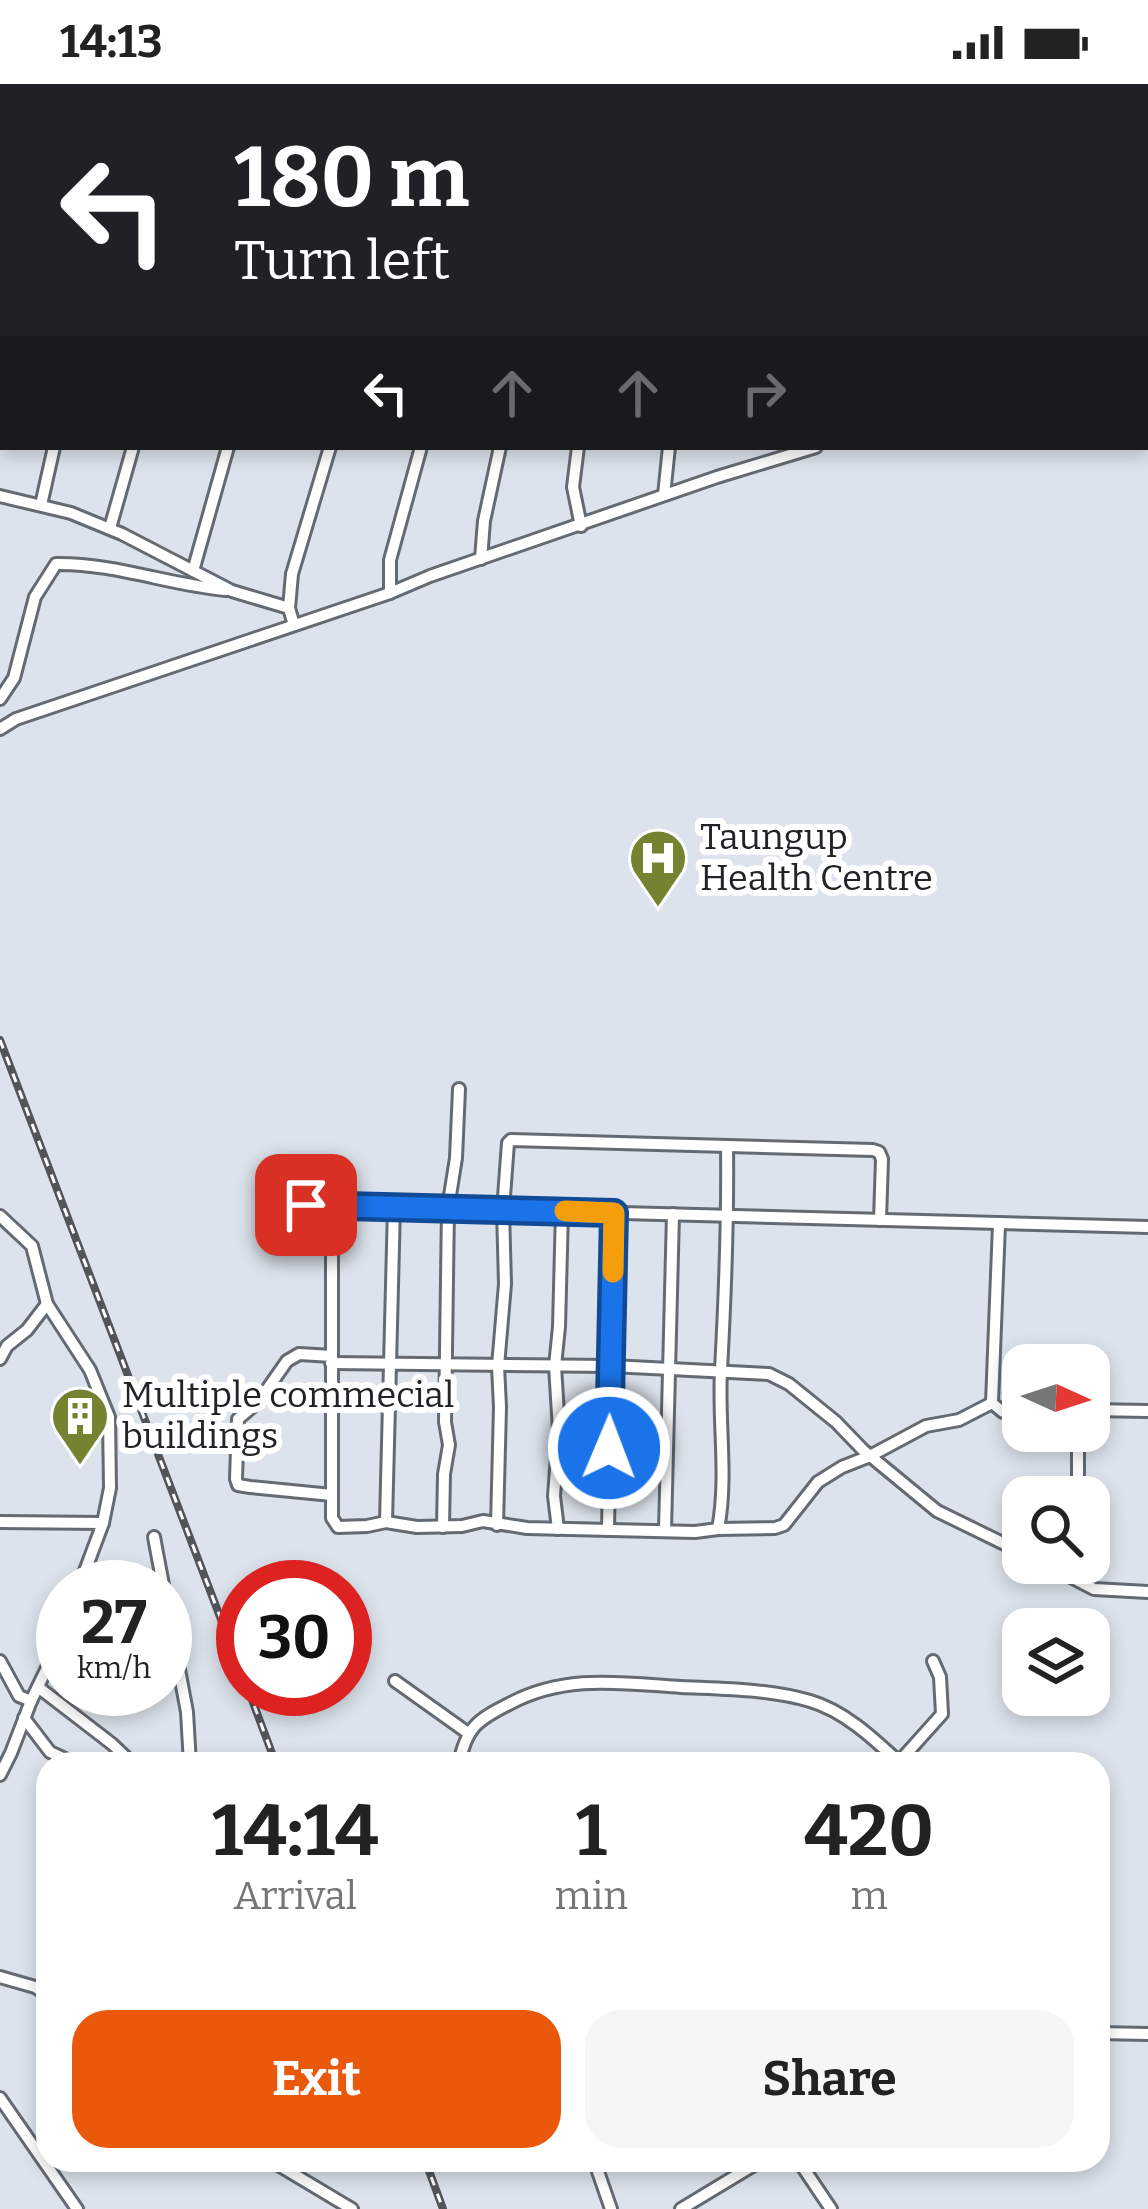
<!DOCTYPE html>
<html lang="en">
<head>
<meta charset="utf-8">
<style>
	:root { --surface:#fff; --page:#f6f6f6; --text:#222; --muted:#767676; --accent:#ea580c }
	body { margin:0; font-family:Bitter,serif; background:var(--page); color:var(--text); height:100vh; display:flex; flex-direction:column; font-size:45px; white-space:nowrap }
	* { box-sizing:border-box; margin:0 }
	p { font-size:39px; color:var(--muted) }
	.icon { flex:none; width:66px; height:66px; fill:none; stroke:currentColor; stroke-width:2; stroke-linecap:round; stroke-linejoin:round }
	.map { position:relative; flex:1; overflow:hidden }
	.details { position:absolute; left:36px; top:1668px; width:1074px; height:420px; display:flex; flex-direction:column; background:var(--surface); border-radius:36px; box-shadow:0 6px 18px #0003 }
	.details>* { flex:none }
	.top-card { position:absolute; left:0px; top:0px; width:1149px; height:366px; box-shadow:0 6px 18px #0003; background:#202124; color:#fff; overflow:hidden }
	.needle { width:78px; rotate:93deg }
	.controls { position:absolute; left:1002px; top:1260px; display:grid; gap:24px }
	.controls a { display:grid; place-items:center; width:108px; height:108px; border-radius:24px; background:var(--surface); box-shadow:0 6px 18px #0003; font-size:60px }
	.speed { position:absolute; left:36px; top:1476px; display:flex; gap:24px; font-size:60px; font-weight:700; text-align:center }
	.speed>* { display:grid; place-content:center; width:156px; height:156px; border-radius:50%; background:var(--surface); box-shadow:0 6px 18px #0003; line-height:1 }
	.speed small { font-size:30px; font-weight:400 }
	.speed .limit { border:18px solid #d22; background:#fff; color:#111 }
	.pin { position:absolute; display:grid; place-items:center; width:102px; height:102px; color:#fff; margin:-51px; border-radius:24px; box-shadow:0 6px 18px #0006 }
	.me { position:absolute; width:132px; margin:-66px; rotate:1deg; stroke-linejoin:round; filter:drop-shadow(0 0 9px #0008) }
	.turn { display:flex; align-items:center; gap:42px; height:252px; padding:0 36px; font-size:54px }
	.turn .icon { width:156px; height:156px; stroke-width:2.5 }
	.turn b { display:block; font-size:84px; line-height:102px }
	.lanes { display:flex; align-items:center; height:114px; padding:0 36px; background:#0003; justify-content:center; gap:60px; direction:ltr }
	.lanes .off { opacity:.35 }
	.eta { display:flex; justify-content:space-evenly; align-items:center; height:204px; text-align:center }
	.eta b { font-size:72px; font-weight:700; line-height:84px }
	.cta { display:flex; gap:24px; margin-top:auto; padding:24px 36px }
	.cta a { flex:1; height:138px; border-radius:36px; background:var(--accent); color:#fff; font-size:48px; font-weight:700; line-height:138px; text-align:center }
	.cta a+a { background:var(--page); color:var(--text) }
	.status { display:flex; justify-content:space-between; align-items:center; height:84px; padding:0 60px; background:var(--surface); direction:ltr }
	.status svg { height:33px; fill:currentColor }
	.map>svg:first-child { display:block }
</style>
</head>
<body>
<div class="status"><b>14:13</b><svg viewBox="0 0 49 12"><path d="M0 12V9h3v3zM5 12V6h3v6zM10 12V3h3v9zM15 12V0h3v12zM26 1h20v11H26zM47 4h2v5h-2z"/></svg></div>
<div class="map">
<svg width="1148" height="2125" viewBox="0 0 1148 2125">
	<rect width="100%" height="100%" fill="#dce3ec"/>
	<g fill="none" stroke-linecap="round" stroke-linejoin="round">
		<!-- stream -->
		<polyline stroke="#53a9bb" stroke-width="3" points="197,3 199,0"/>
		<!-- street casing -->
		<g stroke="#646a72" stroke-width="16">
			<g id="street">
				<polyline points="357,0 365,3"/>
				<polyline points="906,0 916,3"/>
				<polyline points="48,3 48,0"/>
				<polyline points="132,3 132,0"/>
				<polyline points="242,3 243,0"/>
				<polyline points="329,3 330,0"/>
				<polyline points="401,3 401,0"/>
				<polyline points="576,3 576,0"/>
				<polyline points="660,3 661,0"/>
				<polyline points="758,3 758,0"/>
				<polyline points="846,3 847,0"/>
				<polyline points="958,3 959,0"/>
				<polyline points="1146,259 1148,258"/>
				<polyline points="0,295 3,286"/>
				<polyline points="578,363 573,403 581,442"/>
				<polyline points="664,411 669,363"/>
				<polyline points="0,412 71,429 122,450 232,507 289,524 294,541"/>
				<polyline points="41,421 54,363"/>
				<polyline points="110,444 133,363"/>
				<polyline points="481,475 484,437 500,363"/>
				<polyline points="193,487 228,363"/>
				<polyline points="390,509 390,476 421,363"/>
				<polyline points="289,524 292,490 330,363"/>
				<path d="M0 615 14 594 35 513 56 480C114 479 169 501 226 506"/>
				<polyline points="0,645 16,635 390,509 430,492 717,393 816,363"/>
				<polyline points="279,1120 1148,1143"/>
				<path d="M332 1121V1434L338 1443 367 1442 386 1438 417 1443 462 1442 483 1437 527 1444 695 1448 718 1445C728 1392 718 1339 721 1286 725 1212 728 1137 727 1062"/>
				<polyline points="0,1132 32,1162 47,1220 90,1286 109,1333 110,1404 103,1439 79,1503"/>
				<polyline points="999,1140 992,1319 1003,1328 1023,1327"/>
				<polyline points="0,1275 7,1262 27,1246 47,1220"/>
				<polyline points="331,1279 611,1282 769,1290 789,1300 836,1338 863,1366 937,1427 1023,1469"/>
				<polyline points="1089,1326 1148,1327"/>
				<polyline points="332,1411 250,1403 238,1401 236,1395 238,1335 259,1317 287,1277 299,1270 332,1272"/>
				<polyline points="1078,1413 1078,1347"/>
				<polyline points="0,1438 103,1439"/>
				<polyline points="386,1438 394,1123"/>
				<polyline points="497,1441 500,1323 498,1282 505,1200 503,1126 508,1059 511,1056 873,1066 879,1068 882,1075 880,1136"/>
				<polyline points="443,1443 444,1390 449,1361 445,1338 448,1124 456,1074 459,1005"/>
				<polyline points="558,1445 554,1412 559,1346 555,1282 559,1243 562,1127"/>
				<polyline points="718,1445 775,1444 784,1441 818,1398 842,1383 870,1372 926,1342 959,1336 992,1319"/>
				<polyline points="608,1446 614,1129"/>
				<polyline points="665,1446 673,1130"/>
				<polyline points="154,1453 187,1628 190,1680"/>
				<polyline points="1044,1479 1094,1505 1148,1508"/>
				<polyline points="0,1577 19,1612 31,1617"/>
				<polyline points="395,1597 468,1649"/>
				<polyline points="38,1603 112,1660 133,1680"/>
				<polyline points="24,1634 50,1668 76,1680"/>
				<polyline points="899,1678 942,1630 940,1593 933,1577"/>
				<path d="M459 1680C466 1644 477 1636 509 1620 565 1590 620 1599 681 1603 723 1605 769 1605 810 1617 845 1627 875 1656 901 1680"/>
				<polyline points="0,1691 11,1669 31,1617 63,1551"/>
				<polyline points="0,1893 35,1903 48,1911"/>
				<polyline points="1098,1949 1148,1950"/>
				<polyline points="0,2014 77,2125"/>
				<polyline points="270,2076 352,2125"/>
				<polyline points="594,2076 611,2125"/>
				<polyline points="798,2076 831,2125"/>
				<polyline points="681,2125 762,2076"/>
			</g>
		</g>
		<!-- street -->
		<use href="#street" stroke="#fff" stroke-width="10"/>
		<!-- rail casing -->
		<g stroke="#51555a" stroke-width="8">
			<g id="rail">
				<polyline points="0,956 243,1593"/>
				<polyline points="248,1605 276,1680"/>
				<polyline points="425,2076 443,2125"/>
			</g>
		</g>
		<!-- rail -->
		<use href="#rail" stroke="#fff" stroke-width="3" stroke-dasharray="9" stroke-linecap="butt"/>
	</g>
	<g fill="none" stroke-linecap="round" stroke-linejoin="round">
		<!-- route casing -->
		<g stroke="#114b97" stroke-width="30">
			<polyline id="route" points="306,1121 614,1129 609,1364"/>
		</g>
		<!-- route -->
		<use href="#route" stroke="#1a73e8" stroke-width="21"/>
		<!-- slow -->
		<polyline stroke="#f59e0b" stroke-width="21" points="565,1127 614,1129 613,1188"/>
	</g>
	<!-- icons -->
	<defs>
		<g id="hospital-pin" transform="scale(3)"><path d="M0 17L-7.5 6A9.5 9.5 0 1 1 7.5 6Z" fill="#758230" stroke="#fff"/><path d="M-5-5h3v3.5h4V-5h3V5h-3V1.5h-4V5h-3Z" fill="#fff"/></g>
		<g id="building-pin" transform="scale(3)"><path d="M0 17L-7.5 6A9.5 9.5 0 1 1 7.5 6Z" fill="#758230" stroke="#fff"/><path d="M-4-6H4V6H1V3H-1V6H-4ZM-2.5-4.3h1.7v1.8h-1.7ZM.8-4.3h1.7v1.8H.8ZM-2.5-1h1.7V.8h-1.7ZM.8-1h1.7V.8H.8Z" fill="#fff"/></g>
	</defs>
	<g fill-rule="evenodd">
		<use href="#hospital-pin" x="658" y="774"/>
		<use href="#building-pin" x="80" y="1332"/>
	</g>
	<g text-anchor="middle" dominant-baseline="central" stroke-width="12" stroke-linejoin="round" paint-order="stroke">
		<!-- poi labels -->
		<g font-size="36" fill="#212427" stroke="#fff" text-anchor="start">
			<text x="700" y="753">Taungup<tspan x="700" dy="41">Health Centre</tspan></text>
			<text x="122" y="1311">Multiple commecial<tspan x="122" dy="41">buildings</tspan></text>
		</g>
	</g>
</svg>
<div class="controls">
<a><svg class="needle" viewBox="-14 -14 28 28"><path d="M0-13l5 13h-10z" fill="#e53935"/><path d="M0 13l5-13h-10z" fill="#767676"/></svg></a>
<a><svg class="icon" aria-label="search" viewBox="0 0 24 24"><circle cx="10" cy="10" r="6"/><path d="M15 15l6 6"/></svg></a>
<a><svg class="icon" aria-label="layers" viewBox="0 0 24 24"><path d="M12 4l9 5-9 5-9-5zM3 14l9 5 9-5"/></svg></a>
</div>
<div class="speed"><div>27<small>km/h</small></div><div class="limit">30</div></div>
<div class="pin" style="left:306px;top:1121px;background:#d93025"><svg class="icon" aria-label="arrive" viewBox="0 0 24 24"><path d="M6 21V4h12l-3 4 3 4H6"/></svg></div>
<svg class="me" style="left:609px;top:1364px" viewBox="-20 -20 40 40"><circle r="17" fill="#1a73e8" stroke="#fff" stroke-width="3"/><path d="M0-11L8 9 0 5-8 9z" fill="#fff"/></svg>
<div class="top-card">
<div class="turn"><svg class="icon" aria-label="left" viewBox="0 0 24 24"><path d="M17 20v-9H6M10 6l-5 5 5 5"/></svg><div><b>180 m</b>Turn left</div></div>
<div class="lanes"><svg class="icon" aria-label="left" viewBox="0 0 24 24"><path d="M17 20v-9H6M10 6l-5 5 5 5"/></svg><svg class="icon off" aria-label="ahead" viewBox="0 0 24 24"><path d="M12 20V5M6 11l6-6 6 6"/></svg><svg class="icon off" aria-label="ahead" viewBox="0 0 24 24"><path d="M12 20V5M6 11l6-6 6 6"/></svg><svg class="icon off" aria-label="right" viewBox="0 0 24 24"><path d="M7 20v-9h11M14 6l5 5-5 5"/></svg></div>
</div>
<section class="details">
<div class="eta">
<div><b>14:14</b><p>Arrival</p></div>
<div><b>1</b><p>min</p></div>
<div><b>420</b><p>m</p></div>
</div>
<div class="cta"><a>Exit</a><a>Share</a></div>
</section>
</div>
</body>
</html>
